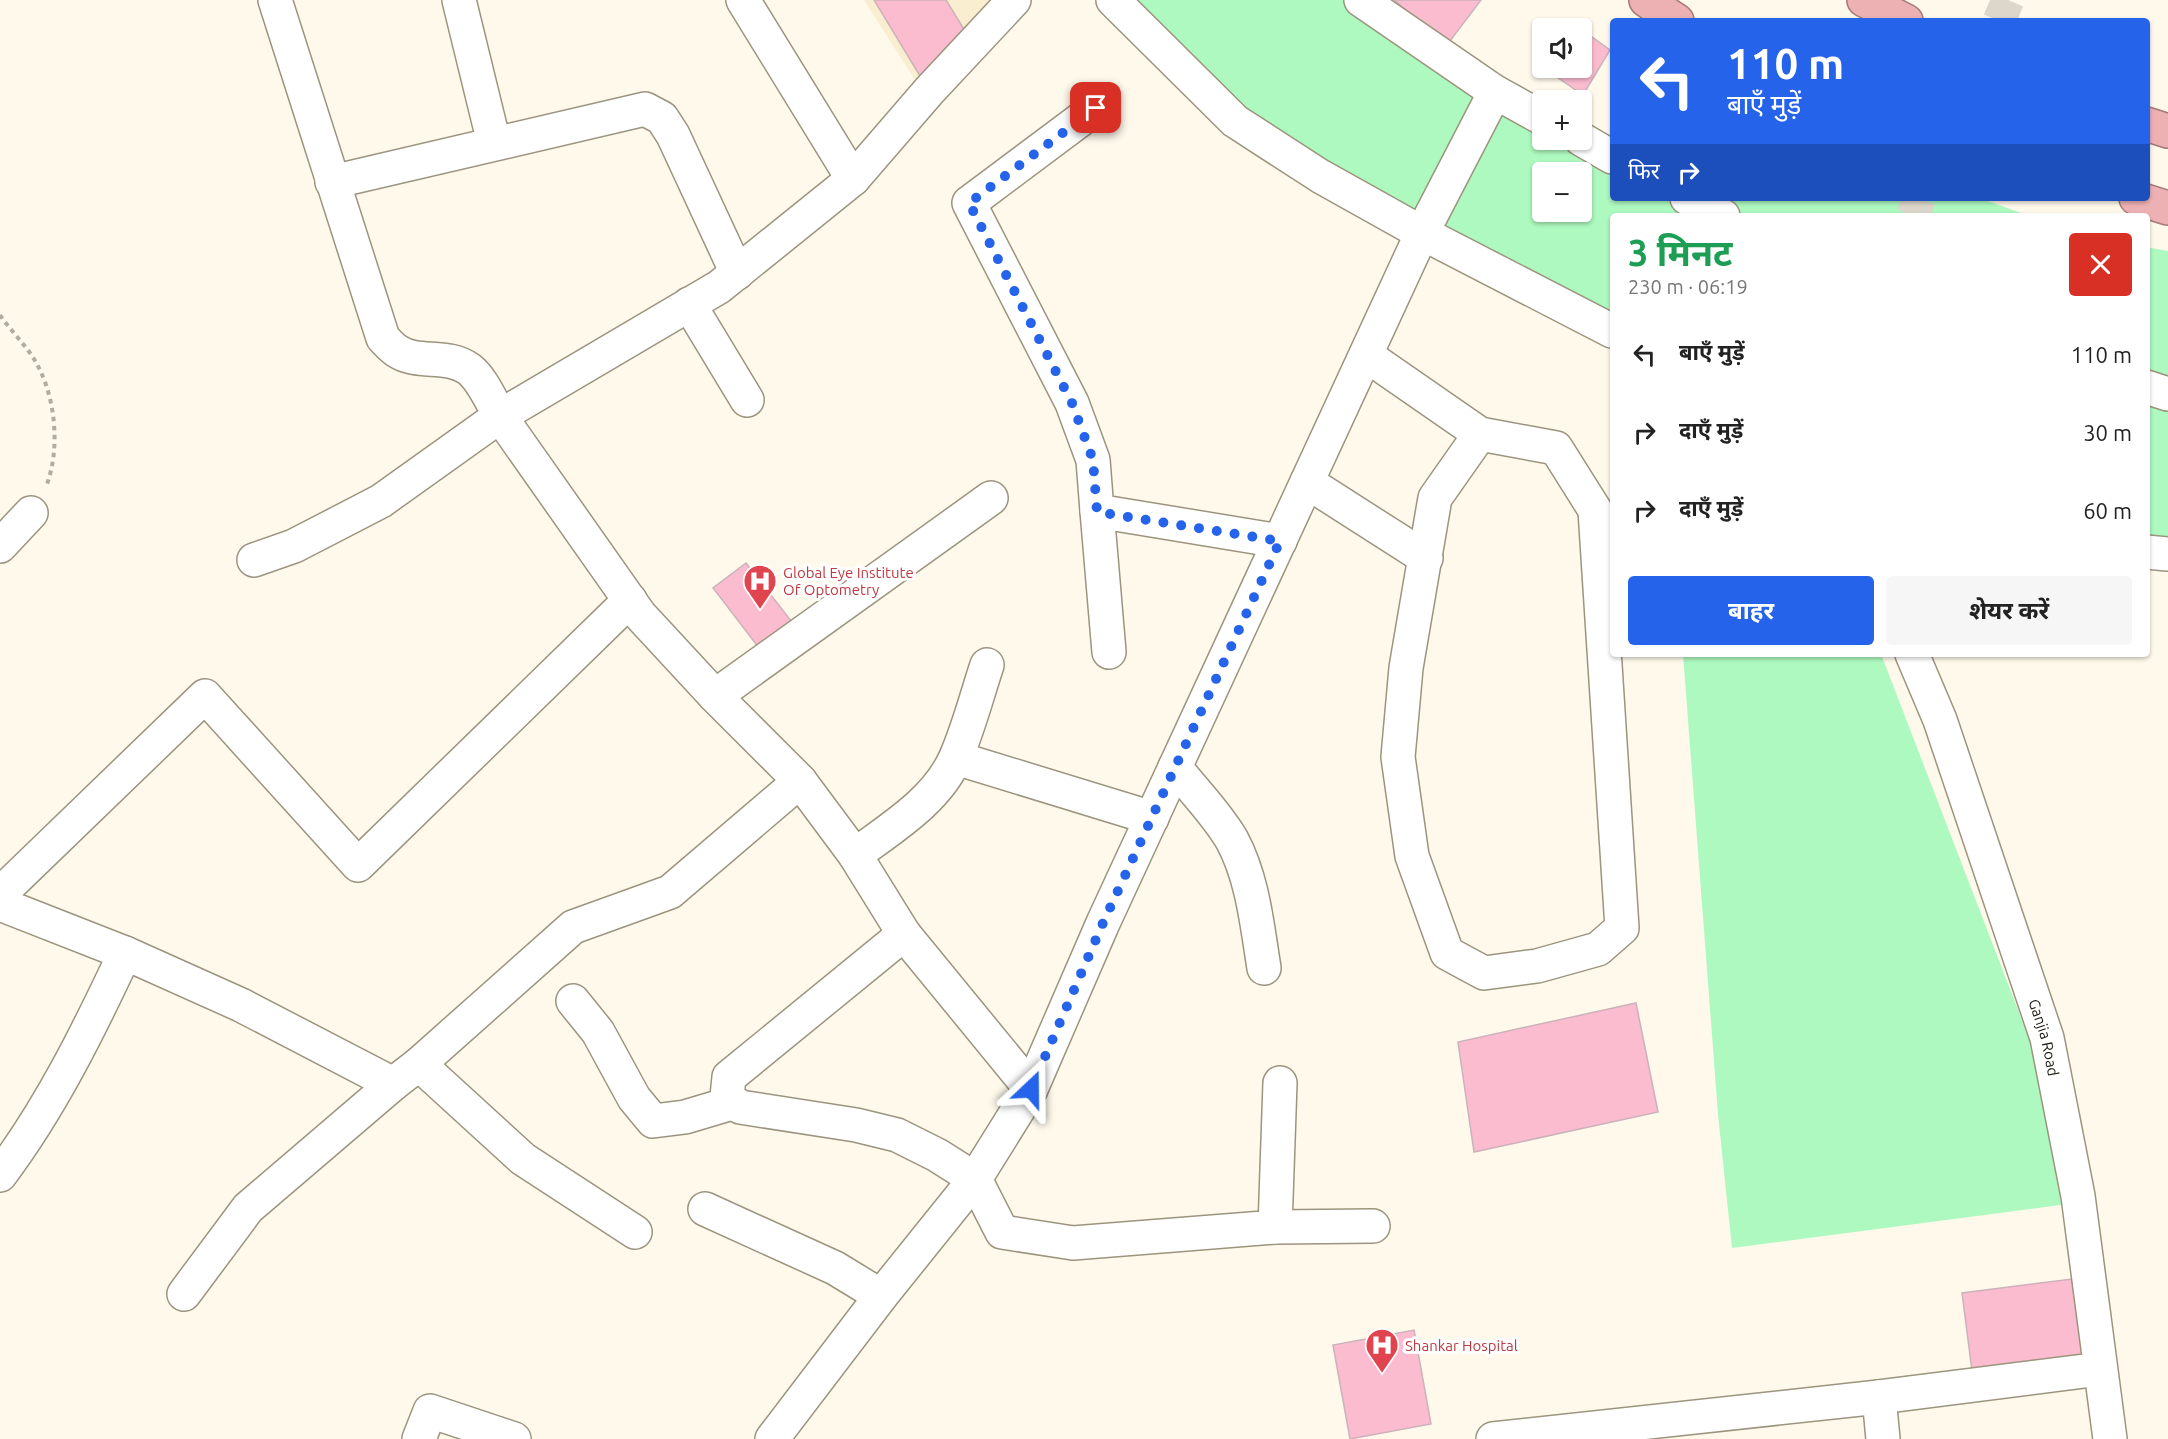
<!DOCTYPE html>
<html lang="hi">
<head>
<meta charset="utf-8">
<style>
	:root { --surface:#fff; --page:#f6f6f6; --text:#222; --muted:#767676; --accent:#2563eb }
	body { margin:0; font-family:Ubuntu,"Noto Sans Devanagari",sans-serif; background:var(--page); color:var(--text); height:100vh; display:flex; flex-direction:column; font-size:22px; white-space:nowrap }
	* { box-sizing:border-box; margin:0 }
	p { font-size:20px; color:var(--muted) }
	.icon { flex:none; width:33px; height:33px; fill:none; stroke:currentColor; stroke-width:2; stroke-linecap:round; stroke-linejoin:round }
	.map { position:relative; flex:1; overflow:hidden }
	.drawer { position:absolute; left:1610px; top:213px; width:540px; height:444px; display:flex; flex-direction:column; background:var(--surface); border-radius:6px; box-shadow:0 2px 4px #0004 }
	.drawer>* { flex:none }
	.guide { position:absolute; left:1610px; top:18px; width:540px; height:183px; border-radius:6px; box-shadow:0 2px 4px #0004; background:#2563eb; color:#fff; overflow:hidden }
	.buttons { position:absolute; left:1532px; top:18px; display:grid; gap:12px }
	.buttons a { display:grid; place-items:center; width:60px; height:60px; border-radius:6px; background:var(--surface); box-shadow:0 2px 4px #0004; font-size:30px }
	.pin { position:absolute; display:grid; place-items:center; width:51px; height:51px; color:#fff; margin:-26px; border-radius:12px; box-shadow:0 3px 9px #0006 }
	.me { position:absolute; width:66px; margin:-33px; rotate:23deg; stroke-linejoin:round; filter:drop-shadow(0 0 4px #0008) }
	.turn { display:flex; align-items:center; gap:21px; height:126px; padding:0 18px; font-size:27px }
	.turn .icon { width:78px; height:78px; stroke-width:2.5 }
	.turn b { display:block; font-size:42px; line-height:51px }
	.then { display:flex; align-items:center; height:57px; padding:0 18px; background:#0003; gap:12px; font-size:22px }
	.round { display:grid; place-items:center; flex:none; width:63px; height:63px; border-radius:6px; background:var(--page) }
	.headline { display:flex; align-items:center; justify-content:space-between; height:102px; padding:0 18px }
	h1 { font-size:36px; font-weight:700; line-height:45px; color:#1e9e55 }
	.cta { display:flex; gap:12px; margin-top:auto; padding:12px 18px }
	.cta a { flex:1; height:69px; border-radius:6px; background:var(--accent); color:#fff; font-size:24px; font-weight:700; line-height:69px; text-align:center }
	.cta a+a { background:var(--page); color:var(--text) }
	ul { padding:0; list-style:none }
	li { display:flex; align-items:center; gap:18px; height:78px; padding:0 18px }
	li div { flex:1 }
	li b { display:block; font-size:22px }
	li em { font-style:normal }
	.map>svg:first-child { display:block }
</style>
</head>
<body>
<div class="map">
<svg width="2168" height="1439" viewBox="0 0 2168 1439">
	<rect width="100%" height="100%" fill="#fef9eb"/>
	<!-- built -->
	<polygon fill="#f9eed0" points="864,0 1001,0 919,86"/>
	<!-- green -->
	<g fill="#adf9bf" fill-rule="evenodd">
		<path d="M1114 0H1356L1542 118V140H1580L1612 158V198H1980L2029 216H1612V330L1421 232 1320 176ZM1542 172H1581V212H1542Z"/>
		<polygon points="2146,247 2168,251 2168,554 2147,552"/>
		<polygon points="1683,654 1881,654 2040,1067 2068,1204 1732,1248 1718,1114"/>
	</g>
	<!-- building -->
	<g fill="#fbbcd0" stroke="#ccb2ba" stroke-width="1.5">
		<polygon points="874,0 946,0 965,31 920,76"/>
		<polygon points="1394,0 1481,0 1447,45"/>
		<polygon points="1581,29 1610,50 1583,95 1545,69 1581,68"/>
		<polygon points="746,563 799,631 766,657 713,588"/>
		<polygon points="1636,1003 1658,1112 1474,1152 1458,1042"/>
		<polygon points="2080,1278 2090,1357 1972,1371 1962,1293"/>
		<polygon points="1414,1330 1431,1424 1350,1439 1333,1345"/>
	</g>
	<g fill="none" stroke-linecap="round" stroke-linejoin="round">
		<!-- minor-tunnel -->
		<g stroke="#dcd7ca" stroke-width="33" stroke-dasharray="33 16" stroke-linecap="butt">
			<polyline points="1999,21 2008,0"/>
			<polyline points="1912,216 1920,198"/>
		</g>
		<!-- minor casing -->
		<g stroke="#9c947e" stroke-width="36">
			<g id="minor">
				<path d="M275 0 383 338C387 342 392 348 397 351 418 365 447 353 469 369 483 380 491 401 500 416L640 615 715 696 800 781 855 855 904 934 1031 1089"/>
				<polyline points="459,0 494,143"/>
				<polyline points="743,0 853,179"/>
				<polyline points="1113,0 1235,121 1320,176 1422,233 1612,331"/>
				<polyline points="1361,0 1495,92 1542,118"/>
				<polyline points="1096,108 969,203 1072,403 1093,460 1097,511 1280,541"/>
				<polyline points="1581,139 1612,157"/>
				<polyline points="332,182 645,109 662,118 673,135 737,273"/>
				<polyline points="1687,198 1723,216"/>
				<polyline points="689,304 747,400"/>
				<polyline points="1366,355 1480,434 1556,448 1595,510 1622,928 1598,949 1537,966 1484,973 1447,953 1412,856 1398,757 1406,668 1435,498 1480,434"/>
				<polyline points="2146,387 2168,394"/>
				<polyline points="1307,482 1426,558"/>
				<polyline points="1097,511 1109,652"/>
				<polyline points="0,546 31,513"/>
				<polyline points="2146,552 2168,554"/>
				<polyline points="254,560 294,546 381,501 500,416 719,287 853,179 929,91 1014,0"/>
				<path id="s1" d="M1912 654 1940 720 2047 1038 2078 1196 2110 1439"/>
				<polyline points="715,696 991,498"/>
				<polyline points="956,758 1152,818"/>
				<path d="M1175 767C1193 790 1217 814 1232 840 1253 879 1257 925 1264 968"/>
				<path d="M855 855C891 828 937 801 956 757 969 727 977 695 987 665"/>
				<polyline points="0,894 205,696 358,865 630,600"/>
				<polyline points="0,904 125,953 241,1005 393,1084 419,1064 523,1159 635,1232"/>
				<polyline points="904,934 729,1077 727,1097 740,1107 856,1125 897,1135 937,1155 975,1179 1002,1232 1073,1243 1275,1227 1280,1083"/>
				<polyline points="573,1001 598,1032 634,1098 653,1121 685,1117 732,1103"/>
				<polyline points="419,1064 573,927 670,892 800,781"/>
				<path d="M0 1175C51 1107 89 1030 125 953"/>
				<polyline points="705,1209 835,1268 881,1296"/>
				<polyline points="1275,1227 1373,1226"/>
				<polyline points="184,1294 248,1208 393,1084"/>
				<polyline points="1879,1397 1883,1439"/>
				<polyline points="419,1439 430,1411 514,1439"/>
				<polyline points="772,1439 881,1296 975,1179 1031,1089 1103,923 1422,233 1495,92"/>
				<polyline points="1493,1439 1879,1397 2100,1369"/>
			</g>
		</g>
		<!-- highway casing -->
		<g stroke="#a37a79" stroke-width="36">
			<g id="highway">
				<polyline points="1646,0 1677,21"/>
				<polyline points="1864,0 1906,21"/>
				<polyline points="2146,124 2168,131"/>
				<polyline points="2136,198 2168,208"/>
			</g>
		</g>
		<!-- path -->
		<path stroke="#b0aca0" stroke-width="4" stroke-dasharray="4.5 4.5" stroke-linecap="butt" d="M0 315C10 330 24 343 34 359 55 393 61 446 47 484"/>
		<!-- minor -->
		<use href="#minor" stroke="#fff" stroke-width="33"/>
		<!-- highway -->
		<use href="#highway" stroke="#eeb1b3" stroke-width="33"/>
	</g>
	<g fill="none" stroke-linecap="round" stroke-linejoin="round">
		<!-- route -->
		<polyline stroke="#2563eb" stroke-width="10" stroke-dasharray="0 18" points="1031,1089 1103,923 1280,541 1097,512 1093,460 1072,403 969,203 1096,108"/>
	</g>
	<!-- icons -->
	<defs>
		<g id="hospital-pin" transform="scale(1.725)"><path d="M0 17L-7.5 6A9.5 9.5 0 1 1 7.5 6Z" fill="#e0444e" stroke="#fff"/><path d="M-5-5h3v3.5h4V-5h3V5h-3V1.5h-4V5h-3Z" fill="#fff"/></g>
	</defs>
	<g fill-rule="evenodd">
		<use href="#hospital-pin" x="760" y="581"/>
		<use href="#hospital-pin" x="1382" y="1345"/>
	</g>
	<g text-anchor="middle" dominant-baseline="central" stroke-width="6" stroke-linejoin="round" paint-order="stroke">
		<!-- health labels -->
		<g font-size="15" fill="#be3a42" stroke="#fff" text-anchor="start">
			<text x="783" y="572">Global Eye Institute<tspan x="783" dy="17">Of Optometry</tspan></text>
			<text x="1405" y="1345">Shankar Hospital</text>
		</g>
		<!-- street labels -->
		<g font-size="15" fill="#18150d" stroke="#fff">
			<text stroke="none"><textPath href="#s1" startOffset="406">Ganjia Road</textPath></text>
		</g>
	</g>
</svg>
<div class="buttons">
<a><svg class="icon" aria-label="sound" viewBox="0 0 24 24"><path d="M4 9h4l5-4v14l-5-4H4zM17 9q2 3 0 6"/></svg></a>
<a>+</a>
<a>−</a>
</div>
<div class="pin" style="left:1096px;top:108px;background:#d93025"><svg class="icon" aria-label="arrive" viewBox="0 0 24 24"><path d="M6 21V4h12l-3 4 3 4H6"/></svg></div>
<svg class="me" style="left:1031px;top:1089px" viewBox="-20 -20 40 40"><path d="M0-17L14 15 0 8-14 15z" fill="#2563eb" stroke="#fff" stroke-width="4"/></svg>
<div class="guide">
<div class="turn"><svg class="icon" aria-label="left" viewBox="0 0 24 24"><path d="M17 20v-9H6M10 6l-5 5 5 5"/></svg><div><b>110 m</b>बाएँ मुड़ें</div></div>
<div class="then">फिर<svg class="icon" aria-label="right" viewBox="0 0 24 24"><path d="M7 20v-9h11M14 6l5 5-5 5"/></svg></div>
</div>
<section class="drawer">
<div class="headline"><div><h1>3 मिनट</h1><p>230 m · 06:19</p></div><a class="round" style="background:#d93025;color:#fff"><svg class="icon" aria-label="close" viewBox="0 0 24 24"><path d="M6 6l12 12M18 6L6 18"/></svg></a></div>
<ul>
<li><svg class="icon" aria-label="left" viewBox="0 0 24 24"><path d="M17 20v-9H6M10 6l-5 5 5 5"/></svg><div><b>बाएँ मुड़ें</b></div><em>110 m</em></li>
<li><svg class="icon" aria-label="right" viewBox="0 0 24 24"><path d="M7 20v-9h11M14 6l5 5-5 5"/></svg><div><b>दाएँ मुड़ें</b></div><em>30 m</em></li>
<li><svg class="icon" aria-label="right" viewBox="0 0 24 24"><path d="M7 20v-9h11M14 6l5 5-5 5"/></svg><div><b>दाएँ मुड़ें</b></div><em>60 m</em></li>
</ul>
<div class="cta"><a>बाहर</a><a>शेयर करें</a></div>
</section>
</div>
</body>
</html>
